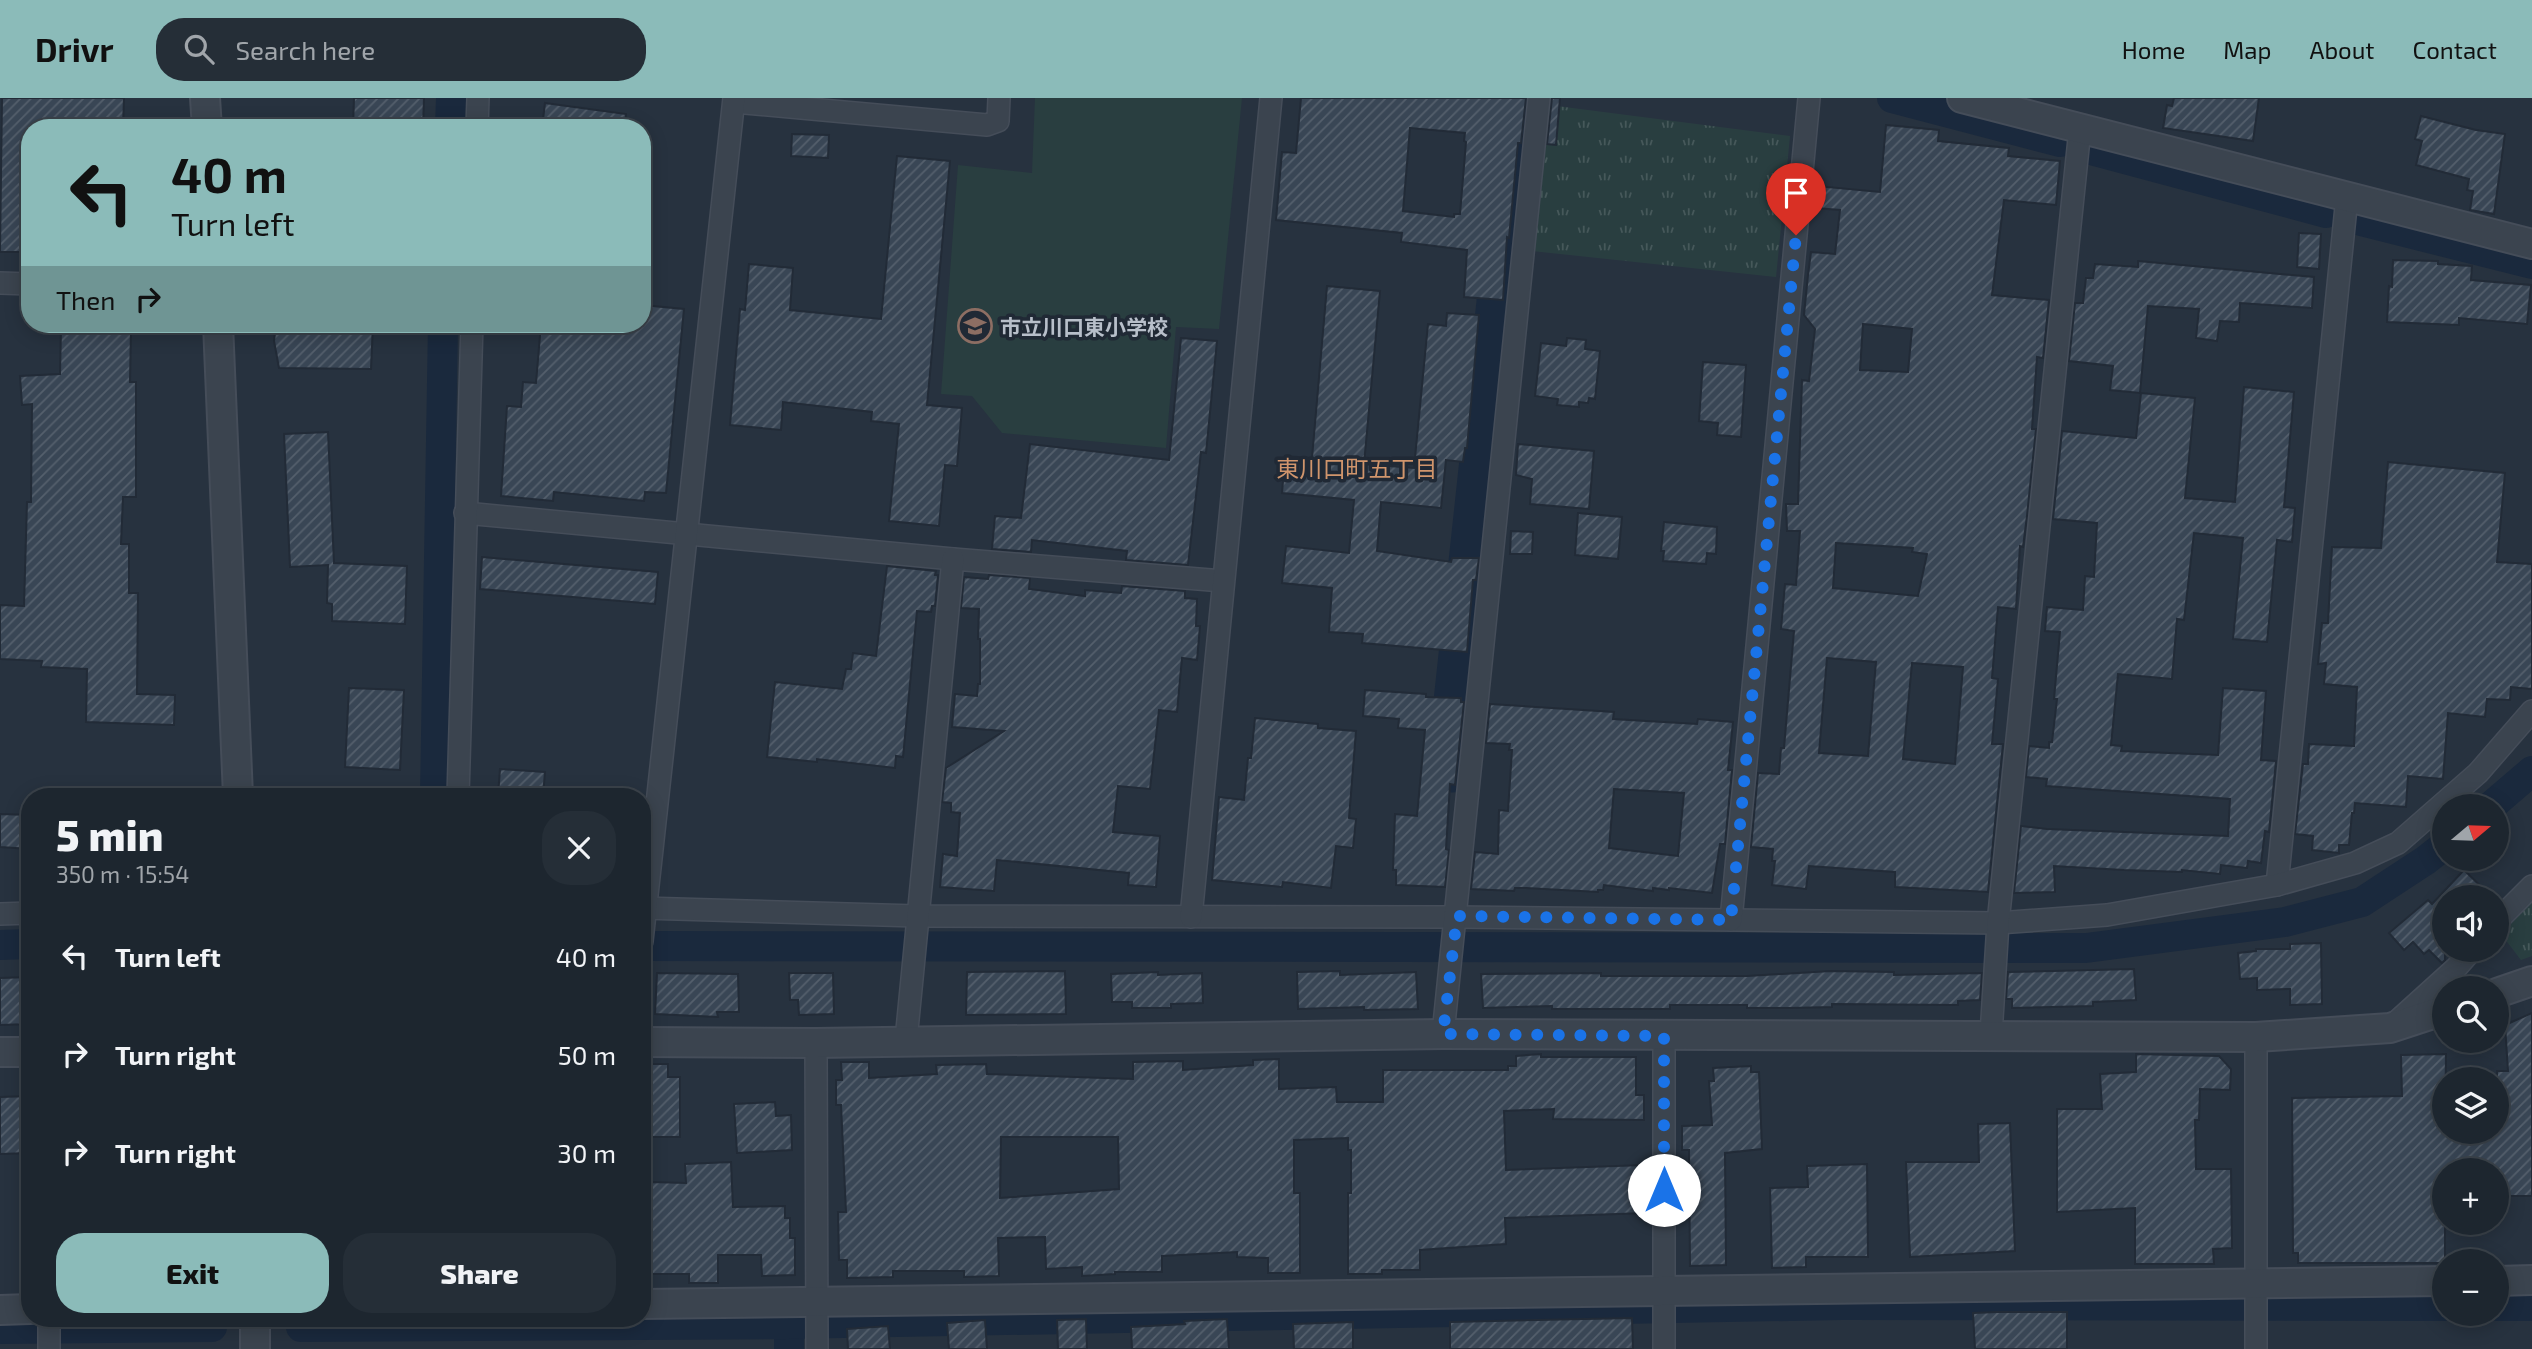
<!DOCTYPE html>
<html lang="en">
<head>
<meta charset="utf-8">
<style>
	:root { --surface:#1d262f; --page:#252e37; --text:#f1f3f6; --muted:#a0a5aa; --line:#3b434b; --accent:#8bbbb9 }
	body { margin:0; font-family:"Exo 2","Noto Sans JP",sans-serif; background:var(--page); color:var(--text); height:100vh; display:flex; flex-direction:column; font-size:26px; white-space:nowrap }
	* { box-sizing:border-box; margin:0 }
	p { font-size:23px; color:var(--muted) }
	.icon { flex:none; width:38px; height:38px; fill:none; stroke:currentColor; stroke-width:2; stroke-linecap:round; stroke-linejoin:round }
	.map { position:relative; flex:1; overflow:hidden }
	.panel { position:absolute; left:21px; top:690px; width:630px; height:539px; display:flex; flex-direction:column; background:var(--surface); border-radius:28px; box-shadow:0 4px 18px #0003,0 0 0 2px var(--line) }
	.panel>* { flex:none }
	.banner { position:absolute; left:21px; top:21px; width:630px; height:214px; border-radius:28px; box-shadow:0 4px 18px #0003,0 0 0 2px var(--line); background:#8bbbb9; color:#111; overflow:hidden }
	.needle { width:46px; rotate:71deg }
	.buttons { position:absolute; left:2432px; top:696px; display:grid; gap:14px }
	.buttons a { display:grid; place-items:center; width:77px; height:77px; border-radius:50%; background:var(--surface); box-shadow:0 4px 18px #0003,0 0 0 2px var(--line); font-size:35px }
	.pin { position:absolute; display:grid; place-items:center; width:60px; height:60px; color:#fff; margin:-72px -30px; border-radius:50% 50% 50% 0; rotate:-45deg; box-shadow:0 0 7px #0007 }
	.pin .icon { rotate:45deg }
	.me { position:absolute; width:77px; margin:-38px; rotate:0deg; stroke-linejoin:round; filter:drop-shadow(0 0 5px #0008) }
	.turn { display:flex; align-items:center; gap:24px; height:147px; padding:0 35px; font-size:32px }
	.turn .icon { width:91px; height:91px; stroke-width:2.5 }
	.turn b { display:block; font-size:49px; line-height:60px }
	.then { display:flex; align-items:center; height:66px; padding:0 35px; background:#0003; gap:14px; font-size:26px }
	.round { display:grid; place-items:center; flex:none; width:74px; height:74px; border-radius:28px; background:var(--page) }
	.headline { display:flex; align-items:center; justify-content:space-between; height:119px; padding:0 35px }
	h1 { font-size:42px; font-weight:800; line-height:52px }
	.cta { display:flex; gap:14px; margin-top:auto; padding:14px 35px }
	.cta a { flex:1; height:80px; border-radius:28px; background:var(--accent); color:#111; font-size:28px; font-weight:800; line-height:80px; text-align:center }
	.cta a+a { background:var(--page); color:var(--text) }
	ul { padding:0; list-style:none }
	li { display:flex; align-items:center; gap:21px; height:98px; padding:0 35px }
	li div { flex:1 }
	li b { display:block; font-size:26px }
	li em { font-style:normal }
	header { display:flex; align-items:center; gap:42px; box-sizing:border-box; height:98px; padding:0 35px; background:var(--accent); color:#111 }
	header strong { font-size:33px }
	nav { display:flex; gap:38px; margin-inline-start:auto; font-size:24px }
	.search { width:490px; height:63px; background:var(--page); display:flex; align-items:center; gap:18px; box-sizing:border-box; padding:0 24px; border-radius:28px; color:var(--muted); font-size:26px }
	.map>svg:first-child { display:block }
</style>
</head>
<body>
<header>
<strong>Drivr</strong>
<div class="search"><svg class="icon" aria-label="search" viewBox="0 0 24 24"><circle cx="10" cy="10" r="6"/><path d="M15 15l6 6"/></svg>Search here</div>
<nav><a>Home</a><a>Map</a><a>About</a><a>Contact</a></nav>
</header>
<div class="map">
<svg width="2532" height="1251" viewBox="0 0 2532 1251">
	<defs>
		<pattern id="park-tufts" width="24" height="20" patternUnits="userSpaceOnUse" patternTransform="scale(1.75)"><rect width="24" height="20" fill="#293e40"/><path d="M3 7l-1-3M5 7V3M7 7l1-3M15 17l-1-3M17 17v-4M19 17l1-3" fill="none" stroke="#46585a"/></pattern>
		<pattern id="building-hatch" width="6" height="6" patternUnits="userSpaceOnUse" patternTransform="scale(1.75)"><rect width="6" height="6" fill="#394655"/><path d="M-1 1l2-2M0 6l6-6M5 7l2-2" fill="none" stroke="#545f6c"/></pattern>
	</defs>
	<rect width="100%" height="100%" fill="#27323f"/>
	<!-- green -->
	<polygon fill="#293e40" points="1035,0 1242,0 1219,231 1176,229 1166,350 1002,335 972,298 941,296 958,67 1032,75"/>
	<!-- park -->
	<g fill="url(#park-tufts)">
		<polygon points="1549,7 1790,38 1776,179 1532,153"/>
		<polygon points="2532,804 2532,858 2521,862 2501,836"/>
	</g>
	<g fill="none" stroke-linecap="round" stroke-linejoin="round">
		<!-- canal -->
		<g stroke="#1a293d" stroke-width="30">
			<polyline points="1892,0 2060,44"/>
			<polyline points="450,30 451,0"/>
			<polyline points="2091,52 2326,115"/>
			<polyline points="2357,122 2532,166"/>
			<polyline points="435,698 443,226"/>
			<polyline points="2490,709 2532,673"/>
			<polyline points="0,847 30,846"/>
			<polyline points="642,848 2086,850 2285,824 2362,804 2426,762 2445,747"/>
			<polyline points="2497,1208 2532,1208"/>
			<polyline points="789,1226 789,1251"/>
			<polyline points="301,1229 789,1226 1842,1207 2445,1208"/>
			<polyline points="0,1231 212,1229"/>
		</g>
		<!-- river -->
		<polyline stroke="#1a293d" stroke-width="51" points="1452,669 1524,0"/>
	</g>
	<!-- building -->
	<g fill="url(#building-hatch)" stroke="#222b37" stroke-width="2" fill-rule="evenodd">
		<polygon points="2,0 124,0 123,30 30,30 30,154 0,154"/>
		<polygon points="354,0 424,0 423,30 353,30"/>
		<path d="M1301 0H1526L1521 45H1518L1509 140 1507 139 1503 202 1464 199 1467 152 1401 144 1402 135 1276 122 1282 54 1296 55ZM1410 30 1465 35 1464 43 1466 44 1460 116H1454V119L1403 113Z"/>
		<polygon points="1552,0 1560,0 1556,47 1547,46"/>
		<polygon points="2174,0 2259,0 2253,43 2163,30 2167,7 2172,8"/>
		<polygon points="545,5 626,16 625,30 542,30"/>
		<polygon points="2421,18 2476,32 2505,36 2494,116 2470,112 2473,93 2467,92 2469,81 2416,67 2422,43 2415,41"/>
		<path d="M1886 27 1939 32 1938 43 2009 50 2008 58 2060 63 2056 107 2004 102 1992 197 2049 202 2043 260 2037 259 2032 331H2036L2027 418 2023 449 2020 448 2016 511 1998 509 1992 580 1998 581 1992 646H2003L1988 794 1895 789V774L1809 768 1806 791 1772 787 1775 763H1772L1773 751 1751 749 1758 675 1779 676 1781 650H1784L1794 533 1781 531 1785 486 1796 487 1800 433H1787L1786 406H1798L1802 282 1809 283 1815 231 1804 217 1808 177 1811 154 1835 156 1840 112 1815 110 1817 88 1880 94ZM1863 226 1912 231 1908 274 1860 272ZM1836 445 1913 450 1912 454 1927 456 1918 498 1833 490ZM1827 560 1876 564 1868 658 1819 655ZM1912 565 1963 569 1955 666 1903 661Z"/>
		<polygon points="792,36 829,37 828,60 791,58"/>
		<polygon points="897,58 950,63 927,307 962,310 957,368 945,367 939,428 889,423 899,326 871,323 872,314 783,304 781,332 730,327 740,211 745,212 749,166 793,170 790,212 881,221"/>
		<polygon points="2299,135 2321,136 2319,171 2297,169"/>
		<polygon points="2393,162 2438,163 2438,166 2472,168 2471,182 2531,187 2527,226 2459,220 2459,227 2387,224 2389,188 2392,189"/>
		<polygon points="2138,163 2314,179 2312,210 2240,205 2239,224 2220,223 2217,243 2196,240 2199,211 2148,208 2140,295 2110,292 2113,268 2069,263 2075,205 2083,205 2086,180 2093,180 2095,166 2138,169"/>
		<polygon points="1327,188 1380,193 1364,366 1414,370 1428,226 1446,228 1447,215 1479,217 1467,350 1465,350 1463,364 1446,362 1441,410 1381,404 1377,453 1451,464 1452,460 1479,460 1476,482 1473,482 1467,554 1362,545 1363,536 1329,534 1332,490 1282,485 1286,448 1349,455 1354,402 1282,395 1285,358 1312,360"/>
		<polygon points="642,207 684,211 666,395 645,394 644,403 554,394 553,403 501,398 507,308 521,309 523,284 536,285 541,226 642,226"/>
		<polygon points="276,226 373,226 371,271 279,270 274,243"/>
		<polygon points="61,230 131,231 130,284 136,284 136,399 123,399 121,446 129,446 129,495 138,495 137,596 175,597 174,627 86,624 87,571 41,569 42,563 0,561 0,507 24,508 27,404 31,404 32,306 22,307 20,278 60,276"/>
		<polygon points="1181,240 1217,243 1206,355 1201,354 1188,467 1126,462 1127,453 1032,442 1031,454 992,451 995,418 1021,420 1030,346 1169,362"/>
		<polygon points="1567,240 1586,242 1585,251 1600,253 1595,301 1589,300 1588,305 1579,304 1579,309 1557,307 1558,301 1535,298 1541,245 1566,248"/>
		<polygon points="1703,264 1746,267 1741,339 1717,337 1718,325 1699,323"/>
		<polygon points="2244,289 2294,294 2284,409 2295,410 2292,444 2277,442 2267,544 2233,541 2243,440 2194,435 2184,522 2177,521 2172,581 2118,576 2111,647 2122,648 2121,653 2218,657 2223,590 2266,593 2261,662 2276,663 2269,734 2265,733 2261,765 2248,763 2247,770 2221,767 2220,776 2182,772 2182,774 2124,772 2054,768 2055,794 2014,795 2021,728 2047,731 2228,738 2230,701 2046,688 2047,681 2026,679 2029,648 2049,650 2049,644 2052,644 2057,601 2054,601 2060,534 2045,533 2047,509 2083,512 2085,478 2094,479 2097,425 2053,421 2062,333 2136,340 2141,295 2195,300 2185,400 2235,404"/>
		<polygon points="328,334 334,465 407,468 405,526 332,523 332,506 327,505 328,467 290,469 284,336"/>
		<polygon points="1518,346 1594,353 1589,411 1530,406 1532,381 1516,377"/>
		<polygon points="2388,364 2505,375 2497,464 2532,466 2532,591 2511,589 2510,602 2487,601 2485,619 2448,615 2443,681 2408,678 2406,709 2355,705 2354,715 2352,715 2349,747 2339,747 2339,755 2312,752 2313,738 2295,736 2303,666 2308,666 2309,646 2354,648 2357,589 2324,586 2326,565 2318,566 2322,525 2328,525 2332,449 2381,450"/>
		<polygon points="1578,415 1622,419 1618,461 1575,457"/>
		<polygon points="1664,424 1717,429 1716,456 1707,455 1706,466 1663,463 1664,453 1661,453"/>
		<polygon points="1511,433 1533,434 1532,456 1510,456"/>
		<polygon points="482,459 658,474 655,506 480,491"/>
		<polygon points="887,468 936,473 935,477 938,477 935,508 932,508 931,514 917,513 903,659 896,658 895,670 817,661 817,664 767,659 775,584 842,591 846,571 851,571 853,555 876,558"/>
		<polygon points="989,477 1030,480 1029,491 1085,498 1085,492 1121,495 1122,488 1185,493 1185,500 1197,501 1196,528 1200,528 1197,562 1182,560 1177,614 1159,612 1150,691 1118,688 1113,734 1160,738 1156,789 1128,787 1129,775 997,762 994,793 940,789 943,756 957,758 960,715 951,714 951,705 942,704 946,670 1004,633 952,629 955,596 977,598 978,586 980,586 980,541 978,541 979,511 961,510 964,479 988,481"/>
		<polygon points="349,590 404,592 400,672 345,669"/>
		<polygon points="1365,592 1426,596 1426,599 1461,600 1461,604 1464,604 1455,687 1450,686 1446,751 1449,752 1445,789 1396,787 1396,772 1393,772 1395,716 1417,718 1425,632 1398,630 1399,621 1363,618"/>
		<path d="M1490 606 1614 614 1613 621 1697 626 1698 621 1733 624 1728 672H1732L1725 746H1720L1712 795 1669 790V792L1653 790V793L1604 787 1603 792H1598V794L1526 790H1515L1514 793 1471 791 1475 754 1498 756 1499 712 1508 713 1512 652H1509L1510 646 1486 645ZM1614 691 1684 695 1678 758 1609 750Z"/>
		<polygon points="1255,620 1318,626 1318,630 1356,633 1349,720 1356,721 1353,750 1336,748 1331,790 1283,784 1282,789 1212,782 1219,699 1244,702 1248,660 1251,660"/>
		<polygon points="500,671 545,674 543,698 498,698"/>
		<polygon points="0,716 30,717 30,751 0,749"/>
		<polygon points="2464,772 2493,800 2445,800 2445,862 2442,865 2429,852 2424,856 2413,844 2404,852 2389,835 2428,802 2432,806"/>
		<polygon points="2321,845 2322,906 2290,907 2290,891 2257,892 2257,880 2240,881 2238,855 2256,853 2256,851 2290,851 2290,846"/>
		<polygon points="2134,871 2136,902 2093,904 2093,908 2012,910 2012,901 2006,901 2008,874"/>
		<polygon points="1065,873 1066,916 966,917 967,874"/>
		<polygon points="1340,873 1340,877 1416,874 1418,911 1364,912 1364,909 1298,911 1297,874"/>
		<polygon points="1831,873 1894,874 1894,877 1982,875 1980,902 1958,903 1958,907 1832,906 1832,909 1790,910 1747,910 1747,907 1670,907 1670,911 1552,911 1552,908 1483,910 1481,876 1601,875 1601,878 1747,878"/>
		<polygon points="1158,874 1158,877 1202,875 1203,905 1171,906 1171,910 1132,910 1132,904 1112,904 1111,876"/>
		<polygon points="657,875 738,876 739,914 717,914 718,919 655,916"/>
		<polygon points="789,875 833,875 834,916 799,917 798,902 790,902"/>
		<polygon points="30,879 30,926 0,927 0,880"/>
		<polygon points="2532,915 2532,1098 2497,1098 2497,1073 2445,1073 2445,1165 2298,1165 2298,1155 2293,1155 2292,1000 2402,998 2401,957 2446,956 2445,1034 2497,1034 2497,973 2508,973 2505,927"/>
		<path d="M1541 956V959H1636V997H1644V1022L1553 1021 1554 1011 1504 1013 1506 1072 1644 1067 1646 1115 1505 1120 1506 1146 1420 1152V1172H1382V1176H1348V1095H1351V1052H1348V1040L1294 1042V1095H1300V1175H1268V1160L1237 1159V1154L1162 1158V1174H1115V1176L1082 1178V1169L1046 1171 1045 1139 998 1140 999 1178 964 1179V1173H893V1179L847 1180V1162H839L838 1114H846L841 1007H836V982H842L841 964H869V980L937 976 936 967 986 966 987 976 1133 981V964L1183 963V972L1253 967V962L1279 961V991L1336 989 1337 1004H1383V972H1508V968H1516V958ZM1001 1039H1118L1119 1091 1000 1100Z"/>
		<polygon points="2136,956 2219,958 2231,971 2230,992 2200,991 2199,1022 2195,1022 2196,1071 2231,1071 2232,1150 2213,1151 2214,1166 2135,1166 2135,1110 2057,1114 2057,1011 2102,1011 2100,976 2136,974"/>
		<polygon points="642,966 668,966 668,979 680,979 680,1039 642,1039"/>
		<polygon points="1751,968 1751,974 1759,974 1762,1051 1725,1055 1726,1167 1690,1168 1689,1052 1682,1052 1682,1028 1712,1027 1709,983 1714,983 1713,970"/>
		<polygon points="30,998 30,1055 0,1056 0,999"/>
		<polygon points="775,1004 776,1018 791,1017 792,1052 737,1055 734,1006"/>
		<polygon points="2010,1025 2015,1153 1910,1159 1906,1064 1979,1064 1978,1026"/>
		<polygon points="731,1064 733,1109 785,1108 785,1120 790,1120 790,1140 795,1140 795,1177 762,1178 761,1157 718,1157 718,1185 689,1185 689,1176 642,1176 642,1091 648,1091 648,1087 652,1087 652,1084 686,1085 685,1066"/>
		<polygon points="1867,1066 1868,1159 1806,1159 1806,1169 1772,1170 1770,1090 1808,1089 1807,1068"/>
		<polygon points="1997,1214 2067,1214 2067,1251 1975,1251 1973,1215"/>
		<polygon points="1632,1220 1633,1251 1450,1251 1450,1224"/>
		<polygon points="1086,1221 1087,1251 1058,1251 1057,1222"/>
		<polygon points="1227,1221 1229,1251 1132,1251 1131,1229 1185,1226 1184,1223"/>
		<polygon points="985,1222 987,1251 949,1251 947,1225"/>
		<polygon points="1353,1224 1353,1251 1294,1251 1293,1226"/>
		<polygon points="888,1228 890,1251 848,1251 847,1231"/>
	</g>
	<g fill="none" stroke-linecap="round" stroke-linejoin="round">
		<!-- minor casing -->
		<g stroke="#454d59" stroke-width="24">
			<g id="minor">
				<polyline points="734,4 987,27 998,23 999,0"/>
				<polyline points="477,30 478,0"/>
				<polyline points="0,185 30,186"/>
				<polyline points="465,415 953,461 1223,483"/>
				<polyline points="458,698 472,226"/>
				<polyline points="2277,787 2347,99"/>
				<polyline points="642,810 917,818 1457,819 1998,825 2107,817 2277,787 2355,765 2398,745 2478,675 2532,613"/>
				<polyline points="0,816 30,815"/>
				<polyline points="1191,819 1271,0"/>
				<polyline points="1731,822 1809,0"/>
				<polyline points="2497,823 2532,788"/>
				<polyline points="642,843 734,0"/>
				<polyline points="2394,926 2456,870 2472,852"/>
				<polyline points="1443,936 1539,0"/>
				<polyline points="1991,937 1998,825 2080,31"/>
				<polyline points="2256,939 2256,1251"/>
				<polyline points="906,942 953,461"/>
				<polyline points="816,945 817,1251"/>
				<polyline points="49,1220 49,1251"/>
				<polyline points="1664,1251 1664,938"/>
			</g>
		</g>
		<!-- tertiary casing -->
		<g stroke="#454d59" stroke-width="32">
			<g id="tertiary">
				<polyline points="205,0 207,30"/>
				<polyline points="1962,0 2532,146"/>
				<polyline points="218,226 238,698"/>
				<polyline points="2497,895 2532,883"/>
				<polyline points="642,944 816,945 1443,936 2256,939 2390,930 2445,912"/>
				<polyline points="0,954 30,954"/>
				<polyline points="2497,1183 2532,1182"/>
				<polyline points="642,1206 2445,1183"/>
				<polyline points="0,1212 30,1211"/>
				<polyline points="255,1220 255,1251"/>
			</g>
		</g>
		<!-- minor -->
		<use href="#minor" stroke="#3b444f" stroke-width="21"/>
		<!-- tertiary -->
		<use href="#tertiary" stroke="#3b444f" stroke-width="28"/>
	</g>
	<g fill="none" stroke-linecap="round" stroke-linejoin="round">
		<!-- route -->
		<polyline stroke="#1a73e8" stroke-width="12" stroke-dasharray="0 21.6" points="1664,1092 1664,938 1443,936 1457,818 1731,822 1796,137"/>
	</g>
	<!-- icons -->
	<defs>
		<g id="school-ring" transform="scale(1.75)"><circle r="9.5" fill="#202935" stroke="#8d6e63" stroke-width="1.5"/><path d="M0-5L7-2L0 1L-7-2ZM-4 1L0 2.5L4 1V4Q0 6-4 4Z" fill="#8d6e63"/></g>
	</defs>
	<g fill-rule="evenodd">
		<use href="#school-ring" x="975" y="228"/>
	</g>
	<g text-anchor="middle" dominant-baseline="central" stroke-width="7" stroke-linejoin="round" paint-order="stroke">
		<!-- poi labels -->
		<g font-size="21" font-weight="bold" fill="#b8bfca" stroke="#202935" text-anchor="start">
			<text x="1000" y="228">市立川口東小学校</text>
		</g>
		<!-- neighbourhood labels -->
		<g font-size="23" fill="#d0956c" stroke="#202935">
			<text x="1357" y="370">東川口町五丁目</text>
		</g>
	</g>
</svg>
<div class="buttons">
<a><svg class="needle" viewBox="-14 -14 28 28"><path d="M0-13l5 13h-10z" fill="#e53935"/><path d="M0 13l5-13h-10z" fill="#a0a5aa"/></svg></a>
<a><svg class="icon" aria-label="sound" viewBox="0 0 24 24"><path d="M4 9h4l5-4v14l-5-4H4zM17 9q2 3 0 6"/></svg></a>
<a><svg class="icon" aria-label="search" viewBox="0 0 24 24"><circle cx="10" cy="10" r="6"/><path d="M15 15l6 6"/></svg></a>
<a><svg class="icon" aria-label="layers" viewBox="0 0 24 24"><path d="M12 4l9 5-9 5-9-5zM3 14l9 5 9-5"/></svg></a>
<a>+</a>
<a>−</a>
</div>
<div class="pin" style="left:1796px;top:137px;background:#d93025"><svg class="icon" aria-label="arrive" viewBox="0 0 24 24"><path d="M6 21V4h12l-3 4 3 4H6"/></svg></div>
<svg class="me" style="left:1664px;top:1092px" viewBox="-20 -20 40 40"><circle r="19" fill="#fff"/><path d="M0-13L10 11 0 6-10 11z" fill="#1a73e8"/></svg>
<div class="banner">
<div class="turn"><svg class="icon" aria-label="left" viewBox="0 0 24 24"><path d="M17 20v-9H6M10 6l-5 5 5 5"/></svg><div><b>40 m</b>Turn left</div></div>
<div class="then">Then<svg class="icon" aria-label="right" viewBox="0 0 24 24"><path d="M7 20v-9h11M14 6l5 5-5 5"/></svg></div>
</div>
<section class="panel">
<div class="headline"><div><h1>5 min</h1><p>350 m · 15:54</p></div><a class="round"><svg class="icon" aria-label="close" viewBox="0 0 24 24"><path d="M6 6l12 12M18 6L6 18"/></svg></a></div>
<ul>
<li><svg class="icon" aria-label="left" viewBox="0 0 24 24"><path d="M17 20v-9H6M10 6l-5 5 5 5"/></svg><div><b>Turn left</b></div><em>40 m</em></li>
<li><svg class="icon" aria-label="right" viewBox="0 0 24 24"><path d="M7 20v-9h11M14 6l5 5-5 5"/></svg><div><b>Turn right</b></div><em>50 m</em></li>
<li><svg class="icon" aria-label="right" viewBox="0 0 24 24"><path d="M7 20v-9h11M14 6l5 5-5 5"/></svg><div><b>Turn right</b></div><em>30 m</em></li>
</ul>
<div class="cta"><a>Exit</a><a>Share</a></div>
</section>
</div>
</body>
</html>
